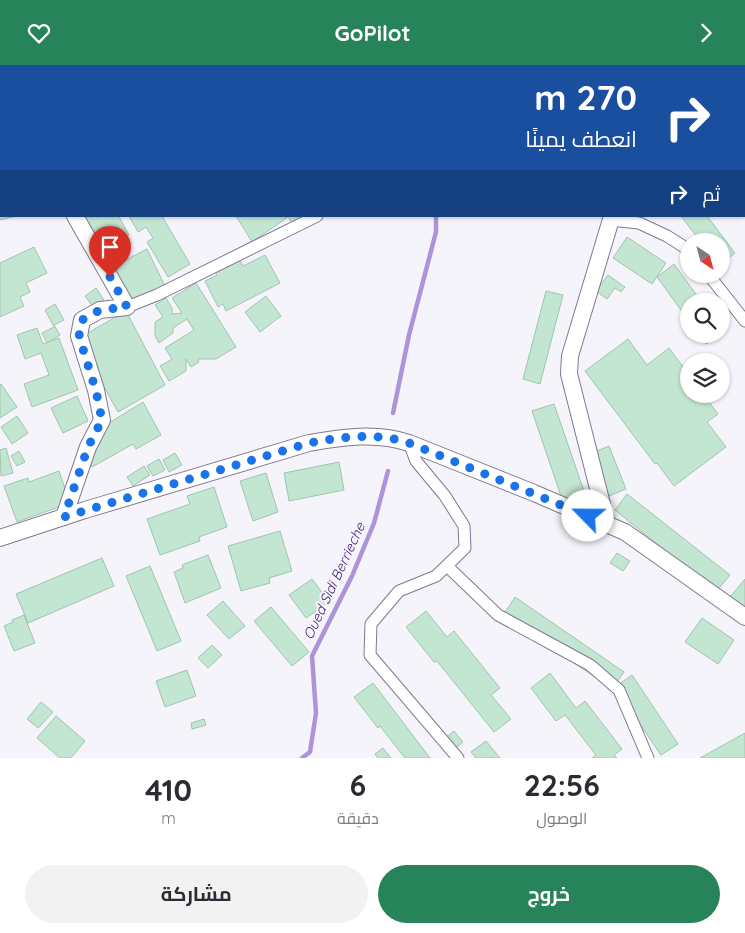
<!DOCTYPE html>
<html lang="ar">
<head>
<meta charset="utf-8">
<style>
	:root { --surface:#fff; --page:#f2f2f3; --text:#2b2b33; --muted:#7c7c81; --accent:#27835a }
	body { margin:0; font-family:Quicksand,Cairo,sans-serif; background:var(--page); color:var(--text); direction:rtl; height:100vh; display:flex; flex-direction:column; font-size:19px; white-space:nowrap }
	* { box-sizing:border-box; margin:0 }
	p { font-size:16px; color:var(--muted) }
	.icon { flex:none; width:28px; height:28px; fill:none; stroke:currentColor; stroke-width:2; stroke-linecap:round; stroke-linejoin:round }
	.map { position:relative; height:693px; overflow:hidden; direction:ltr }
	.details { display:flex; flex-direction:column; background:var(--surface); flex:1 }
	.details>* { flex:none }
	.hud { position:absolute; left:0px; top:0px; width:745px; height:152px; box-shadow:0 1px 4px #0004; direction:rtl; background:#1a4fa0; color:#fff; overflow:hidden }
	.needle { width:32px; rotate:144deg }
	.buttons { position:absolute; left:680px; top:168px; display:grid; gap:10px }
	.buttons a { display:grid; place-items:center; width:50px; height:50px; border-radius:50%; background:var(--surface); box-shadow:0 1px 4px #0004; font-size:25px }
	.pin { position:absolute; display:grid; place-items:center; width:42px; height:42px; color:#fff; margin:-51px -21px; border-radius:50% 50% 50% 0; rotate:-45deg; box-shadow:0 0 5px #0007 }
	.pin .icon { rotate:45deg }
	.me { position:absolute; width:55px; margin:-28px; rotate:293deg; stroke-linejoin:round; filter:drop-shadow(0 0 4px #0008) }
	.turn { display:flex; align-items:center; gap:18px; height:105px; padding:0 25px; font-size:22px }
	.turn .icon { width:65px; height:65px; stroke-width:2.5 }
	.turn b { display:block; font-size:35px; line-height:42px }
	.then { display:flex; align-items:center; height:48px; padding:0 25px; background:#0003; gap:10px; font-size:19px }
	.eta { display:flex; justify-content:space-evenly; align-items:center; height:85px; text-align:center }
	.eta b { font-size:30px; font-weight:700; line-height:35px }
	.action { display:flex; gap:10px; margin-top:auto; padding:10px 25px }
	.action a { flex:1; height:58px; border-radius:30px; background:var(--accent); color:#fff; font-size:20px; font-weight:700; line-height:58px; text-align:center }
	.action a+a { background:var(--page); color:var(--text) }
	header { display:flex; justify-content:space-between; align-items:center; height:65px; padding:0 25px; background:var(--accent); color:#fff; font-size:22px; font-weight:700 }
	.map>svg:first-child { display:block }
</style>
</head>
<body>
<header><svg class="icon" aria-label="forward" viewBox="0 0 24 24"><path d="M9 5l7 7-7 7"/></svg>GoPilot<svg class="icon" aria-label="heart" viewBox="0 0 24 24"><path d="M12 20l-8-8c-3-5 5-10 8-4 3-6 11-1 8 4z"/></svg></header>
<div class="map">
<svg width="745" height="693" viewBox="0 0 745 693">
	<rect width="100%" height="100%" fill="#f6f4fb"/>
	<g fill="none" stroke-linecap="round" stroke-linejoin="round">
		<!-- stream -->
		<g stroke="#ad94da" stroke-width="4.5">
			<polyline points="437,1 437,0"/>
			<polyline points="393,348 409,270 436,167 436,151"/>
			<polyline points="302,693 310,687 316,648 312,591 352,511 374,458 388,406"/>
		</g>
	</g>
	<!-- building -->
	<g fill="#c2e6d1" stroke="#a0c4af">
		<polygon points="745,3 745,61 744,63 744,4"/>
		<polygon points="1,27 1,110 0,110 0,28"/>
		<polygon points="744,99 745,100 745,125 744,123"/>
		<polygon points="0,119 1,151 16,151 0,155"/>
		<polygon points="75,151 121,151 119,152 129,170 101,187"/>
		<polygon points="129,151 162,151 190,199 168,212 147,177 153,173 146,162 138,167"/>
		<polygon points="236,151 309,151 293,160 288,152 252,177"/>
		<polygon points="681,151 707,151 735,188 721,199 721,176 700,176"/>
		<polygon points="627,172 666,198 652,219 613,193"/>
		<polygon points="34,182 47,208 26,218 30,227 20,232 24,241 0,252 0,198"/>
		<polygon points="116,184 120,191 108,197 104,190"/>
		<polygon points="147,184 165,221 128,239 110,203"/>
		<polygon points="265,190 280,218 226,246 223,239 218,242 205,216 217,210 215,207 239,194 243,201"/>
		<polygon points="674,199 701,236 689,236 689,256 657,212"/>
		<polygon points="608,210 625,222 621,227 615,223 607,234 596,226"/>
		<polygon points="196,218 236,282 216,294 198,294 199,297 191,302 186,294 186,306 169,316 160,301 172,294 165,283 194,265 187,254 173,263 173,268 159,278 155,271 155,257 163,252 155,240 166,233 172,243 172,249 182,248 172,233"/>
		<polygon points="96,223 104,235 94,243 85,231"/>
		<polygon points="546,226 563,230 540,319 523,314"/>
		<polygon points="266,231 281,251 260,267 245,247"/>
		<polygon points="55,239 64,255 54,260 60,270 47,278 42,268 54,262 45,245"/>
		<polygon points="126,246 165,320 118,347 99,313 101,312 79,273"/>
		<polygon points="37,263 43,279 59,273 78,325 32,342 24,319 49,310 41,288 25,294 17,270"/>
		<polygon points="698,269 720,269 706,279"/>
		<polygon points="628,274 647,300 669,283 689,310 689,329 703,329 718,349 707,357 726,382 674,421 657,398 655,399 585,306"/>
		<polygon points="1,319 17,342 0,353 0,320"/>
		<polygon points="77,331 88,356 63,368 51,343"/>
		<polygon points="143,337 161,370 136,384 133,379 92,402 89,396 104,361"/>
		<polygon points="554,339 586,432 564,440 532,346"/>
		<polygon points="17,351 28,368 12,379 1,362"/>
		<polygon points="609,381 626,424 609,431 592,388"/>
		<polygon points="6,383 13,408 1,411 0,385"/>
		<polygon points="19,386 25,397 17,401 11,391"/>
		<polygon points="175,388 182,400 169,407 163,395"/>
		<polygon points="159,394 165,405 153,411 147,401"/>
		<polygon points="339,397 344,425 289,436 284,408"/>
		<polygon points="144,401 150,410 133,421 127,412"/>
		<polygon points="59,406 70,438 17,457 4,421 28,413 29,417"/>
		<polygon points="266,408 278,447 253,456 240,416"/>
		<polygon points="214,422 227,462 199,472 200,476 160,490 147,454 190,439 187,431"/>
		<polygon points="627,429 730,510 716,527 615,445"/>
		<polygon points="280,466 292,506 269,513 270,518 241,526 228,481"/>
		<polygon points="617,488 630,496 623,506 610,498"/>
		<polygon points="208,490 221,523 185,538 174,507 183,503 182,500"/>
		<polygon points="102,493 114,521 28,558 16,529"/>
		<polygon points="150,501 181,576 157,586 126,511"/>
		<polygon points="312,514 329,537 306,553 289,530"/>
		<polygon points="745,514 745,555 725,538"/>
		<polygon points="515,532 624,607 612,624 504,549"/>
		<polygon points="223,536 245,561 229,574 207,550"/>
		<polygon points="271,542 309,587 292,601 254,556"/>
		<polygon points="426,546 447,572 454,566 500,623 491,630 511,654 494,667 437,596 434,597 406,562"/>
		<polygon points="24,550 35,578 14,586 4,561 13,557 12,555"/>
		<polygon points="702,553 734,575 718,599 685,577"/>
		<polygon points="212,580 222,590 208,603 198,593"/>
		<polygon points="187,605 196,631 165,642 156,616"/>
		<polygon points="550,608 576,643 585,636 622,684 614,690 617,693 592,693 596,690 565,650 556,656 531,623"/>
		<polygon points="632,610 678,679 661,690 615,622"/>
		<polygon points="373,618 430,693 405,693 380,661 378,663 354,632"/>
		<polygon points="41,637 53,647 38,663 27,654"/>
		<polygon points="56,651 85,676 71,693 60,693 37,673"/>
		<polygon points="204,654 206,660 192,664 191,658"/>
		<polygon points="454,666 463,677 454,684 445,673"/>
		<polygon points="745,668 745,693 700,693"/>
		<polygon points="486,676 500,693 476,693 471,687"/>
		<polygon points="383,683 391,693 378,693 375,689"/>
	</g>
	<g fill="none" stroke-linecap="round" stroke-linejoin="round">
		<!-- lane casing -->
		<g stroke="#817795" stroke-width="8">
			<g id="lane">
				<polyline points="686,1 686,0"/>
				<polyline points="744,124 745,125"/>
			</g>
		</g>
		<!-- street casing -->
		<g stroke="#817795" stroke-width="13">
			<g id="street">
				<polyline points="57,0 66,1"/>
				<polyline points="156,1 170,0"/>
				<polyline points="611,155 639,158 667,171 689,185"/>
				<polyline points="708,209 745,256"/>
				<polyline points="127,242 157,230 317,151"/>
				<polyline points="409,378 416,396 445,431 464,461 465,483 436,511 399,526 371,559 370,590 458,693"/>
				<polyline points="447,501 498,550 590,600 619,625 648,693"/>
			</g>
		</g>
		<!-- secondary casing -->
		<g stroke="#817795" stroke-width="18">
			<g id="secondary">
				<polyline points="651,1 652,0"/>
				<polyline points="0,4 1,2"/>
				<polyline points="0,109 1,109"/>
				<polyline points="64,452 88,382 102,355 96,325 79,271 82,255 100,245 127,242 75,151"/>
				<polyline points="607,459 569,309 570,291 612,151"/>
				<path d="M0 473 85 445 309 378C342 372 377 367 409 378L534 428 625 467 745 552"/>
			</g>
		</g>
		<!-- lane -->
		<use href="#lane" stroke="#fff" stroke-width="5.5"/>
		<!-- street -->
		<use href="#street" stroke="#fff" stroke-width="11"/>
		<!-- secondary -->
		<use href="#secondary" stroke="#fff" stroke-width="16"/>
	</g>
	<g fill="none" stroke-linecap="round" stroke-linejoin="round">
		<!-- route -->
		<path stroke="#1a73e8" stroke-width="9" stroke-dasharray="0 16.2" d="M110 212 127 242 100 245 82 255 79 271 96 326 102 355 88 382 64 452 309 378C342 372 377 367 409 378L588 451"/>
	</g>
	<g text-anchor="middle" dominant-baseline="central" stroke-width="4.5" stroke-linejoin="round" paint-order="stroke">
		<!-- water labels -->
		<g font-size="14" font-style="italic" fill="#452072" stroke="#f6f4fb">
			<text transform="translate(334 516) rotate(-65)">Oued Sidi Berrieche</text>
		</g>
	</g>
</svg>
<div class="buttons">
<a><svg class="needle" viewBox="-14 -14 28 28"><path d="M0-13l5 13h-10z" fill="#e53935"/><path d="M0 13l5-13h-10z" fill="#7c7c81"/></svg></a>
<a><svg class="icon" aria-label="search" viewBox="0 0 24 24"><circle cx="10" cy="10" r="6"/><path d="M15 15l6 6"/></svg></a>
<a><svg class="icon" aria-label="layers" viewBox="0 0 24 24"><path d="M12 4l9 5-9 5-9-5zM3 14l9 5 9-5"/></svg></a>
</div>
<div class="pin" style="left:110px;top:212px;background:#d93025"><svg class="icon" aria-label="arrive" viewBox="0 0 24 24"><path d="M6 21V4h12l-3 4 3 4H6"/></svg></div>
<svg class="me" style="left:588px;top:451px" viewBox="-20 -20 40 40"><circle r="19" fill="#fff"/><path d="M0-13L10 11 0 6-10 11z" fill="#1a73e8"/></svg>
<div class="hud">
<div class="turn"><svg class="icon" aria-label="right" viewBox="0 0 24 24"><path d="M7 20v-9h11M14 6l5 5-5 5"/></svg><div><b>270 m</b>انعطف يمينًا</div></div>
<div class="then">ثم<svg class="icon" aria-label="right" viewBox="0 0 24 24"><path d="M7 20v-9h11M14 6l5 5-5 5"/></svg></div>
</div>
</div>
<section class="details">
<div class="eta">
<div><b>22:56</b><p>الوصول</p></div>
<div><b>6</b><p>دقيقة</p></div>
<div><b>410</b><p>m</p></div>
</div>
<div class="action"><a>خروج</a><a>مشاركة</a></div>
</section>
</body>
</html>
